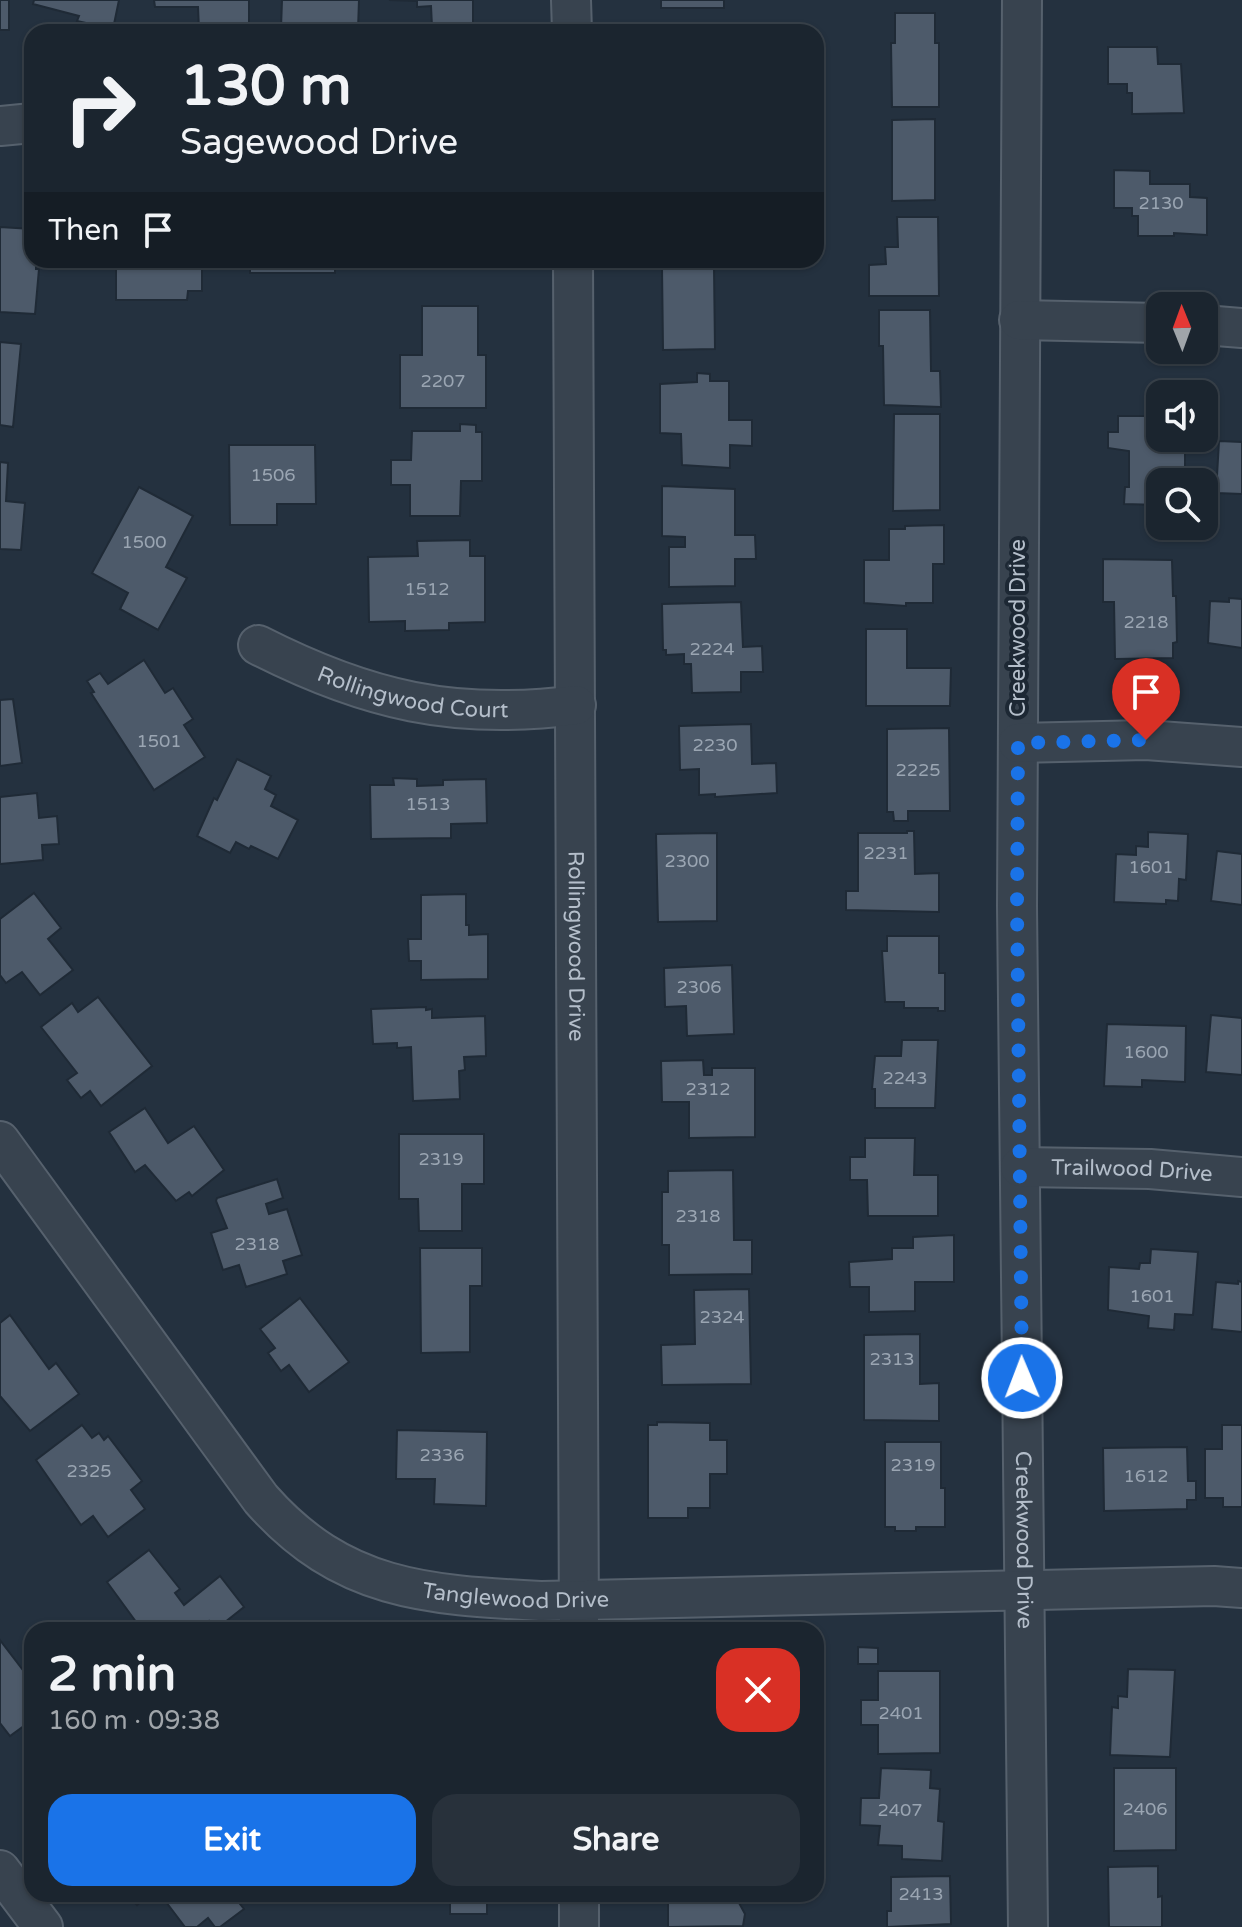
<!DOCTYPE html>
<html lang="en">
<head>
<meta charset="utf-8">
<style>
	:root { --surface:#1b252f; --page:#28313b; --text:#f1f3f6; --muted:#a0a5aa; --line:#39424b; --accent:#1a73e8 }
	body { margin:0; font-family:"Varela Round",sans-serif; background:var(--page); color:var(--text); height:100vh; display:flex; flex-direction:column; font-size:30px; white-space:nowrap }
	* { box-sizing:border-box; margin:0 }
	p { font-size:26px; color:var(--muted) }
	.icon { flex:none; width:44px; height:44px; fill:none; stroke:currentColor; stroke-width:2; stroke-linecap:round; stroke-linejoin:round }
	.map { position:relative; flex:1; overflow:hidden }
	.sheet { position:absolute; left:24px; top:1622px; width:800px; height:280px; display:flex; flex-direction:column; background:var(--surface); border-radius:24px; box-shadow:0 2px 6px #0004,0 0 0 2px var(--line) }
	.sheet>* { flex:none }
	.banner { position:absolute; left:24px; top:24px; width:800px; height:244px; border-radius:24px; box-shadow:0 2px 6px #0004,0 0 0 2px var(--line); background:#1b252f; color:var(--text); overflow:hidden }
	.needle { width:52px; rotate:359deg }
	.fabs { position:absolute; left:1146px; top:292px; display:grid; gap:16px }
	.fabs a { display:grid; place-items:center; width:72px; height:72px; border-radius:16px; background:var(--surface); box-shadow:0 2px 6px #0004,0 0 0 2px var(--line); font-size:40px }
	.pin { position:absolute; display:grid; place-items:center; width:68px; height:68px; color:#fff; margin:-82px -34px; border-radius:50% 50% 50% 0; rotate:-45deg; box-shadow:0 0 8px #0007 }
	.pin .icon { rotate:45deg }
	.me { position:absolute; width:88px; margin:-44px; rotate:359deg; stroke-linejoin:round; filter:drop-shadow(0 0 6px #0008) }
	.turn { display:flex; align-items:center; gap:28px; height:168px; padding:0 24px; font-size:36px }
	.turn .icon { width:104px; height:104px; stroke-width:2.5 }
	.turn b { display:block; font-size:56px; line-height:68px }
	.then { display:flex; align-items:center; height:76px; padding:0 24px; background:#0003; gap:16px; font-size:30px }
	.round { display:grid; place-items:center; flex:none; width:84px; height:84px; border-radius:24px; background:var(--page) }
	.summary { display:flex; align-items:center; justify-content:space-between; height:136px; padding:0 24px }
	h1 { font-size:48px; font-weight:800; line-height:60px }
	.cta { display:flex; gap:16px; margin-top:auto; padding:16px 24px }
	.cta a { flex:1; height:92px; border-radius:24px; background:var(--accent); color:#fff; font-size:32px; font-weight:800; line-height:92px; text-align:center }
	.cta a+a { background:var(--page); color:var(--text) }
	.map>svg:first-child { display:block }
</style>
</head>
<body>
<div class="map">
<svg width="1242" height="1927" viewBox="0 0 1242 1927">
	<rect width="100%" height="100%" fill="#24313f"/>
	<!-- building -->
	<g fill="#4d5a6a" stroke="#1f2a36" stroke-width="2">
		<rect x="0" y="0" width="9" height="30"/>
		<polygon points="34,0 119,0 113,29 77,21 79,16 33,4"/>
		<polygon points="154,0 249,0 249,29 199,30 198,7 155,7"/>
		<polygon points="282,0 359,0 358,30 281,28"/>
		<polygon points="389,0 473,0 473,26 432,27 431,6 417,7 417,1"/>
		<rect x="661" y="0" width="63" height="8"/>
		<polygon points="895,13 935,13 935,43 939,43 939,107 892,107 891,43 895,43"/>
		<polygon points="1108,47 1157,47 1158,64 1181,64 1184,113 1132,114 1132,93 1127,93 1127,84 1108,84"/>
		<polygon points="935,119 935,200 892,201 892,120"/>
		<polygon points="1114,170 1150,171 1150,184 1190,184 1190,197 1207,198 1207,235 1174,233 1174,236 1138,236 1138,216 1132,216 1132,208 1114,208"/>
		<polygon points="897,217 938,217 939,296 869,296 869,265 886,264 885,247 898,247"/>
		<polygon points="0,227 32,229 32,260 36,260 36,269 39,269 35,314 0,312"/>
		<polygon points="116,260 202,260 202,291 188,291 187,300 116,300"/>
		<rect x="250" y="260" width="85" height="13"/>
		<polygon points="363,260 445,260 445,264 363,265"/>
		<polygon points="714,267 715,349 663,350 662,268"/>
		<polygon points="422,306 478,306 478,355 486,355 486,408 400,408 400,355 422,355"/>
		<polygon points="879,310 930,310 931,371 940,371 941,407 884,405 883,346 879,346"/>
		<polygon points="0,342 21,344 13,427 0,425"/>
		<polygon points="697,373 710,374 710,381 729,381 729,420 752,420 752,446 730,445 730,468 682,465 681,434 660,433 660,384 697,382"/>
		<polygon points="894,414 940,414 940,510 893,511"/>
		<polygon points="1118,416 1155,416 1155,436 1160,436 1163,440 1185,441 1185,473 1182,473 1182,482 1160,482 1160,505 1124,504 1125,487 1129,487 1129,451 1108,448 1108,432 1118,432"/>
		<polygon points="460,424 476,425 476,432 482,432 482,481 461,481 460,516 410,516 410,485 391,485 391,460 411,460 412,431 460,431"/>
		<polygon points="1219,441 1242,442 1242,494 1216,493"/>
		<polygon points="229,445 315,445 316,504 277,504 277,525 230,525"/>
		<polygon points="0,462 8,463 6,501 25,503 21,550 0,549"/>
		<polygon points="662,486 735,489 735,535 755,535 756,559 735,559 735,586 669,587 669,547 685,547 685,537 662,536"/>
		<polygon points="139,487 193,516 166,567 187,578 158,630 120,609 128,593 92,573"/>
		<polygon points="944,525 944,564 933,564 933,603 906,603 906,606 864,603 864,560 889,560 889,529 905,529 905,526"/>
		<polygon points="470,540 470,556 485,556 485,622 449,623 449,630 405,631 405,621 369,622 368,557 418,556 417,541"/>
		<polygon points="1103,559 1172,560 1173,596 1176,596 1177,642 1173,643 1173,658 1115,659 1114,602 1103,602"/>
		<polygon points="1229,598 1242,599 1242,648 1208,643 1210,601 1229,602"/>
		<polygon points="741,602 743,647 762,646 763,672 741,672 741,692 692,693 691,664 684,664 684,654 666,655 666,650 663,650 662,604"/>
		<polygon points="866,629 907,629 907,668 951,668 950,706 866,706"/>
		<polygon points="144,660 165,693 173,688 193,719 184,725 205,757 154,790 91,693 94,692 87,681 100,673 108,684"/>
		<polygon points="13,699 22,763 0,766 0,700"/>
		<polygon points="751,724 752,764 776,763 777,793 715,797 715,794 699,795 699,769 680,770 679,726"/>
		<polygon points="949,728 950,811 908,811 908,821 894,821 893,812 887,812 887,729"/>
		<polygon points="237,759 271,776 265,789 276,795 271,806 298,820 278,859 251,846 249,849 236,842 230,853 197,836 214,798 217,800"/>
		<polygon points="393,778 417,779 417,786 443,785 443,780 486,779 487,823 451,824 451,838 371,839 370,785 394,785"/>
		<polygon points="37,793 39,818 57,816 59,844 42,845 43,860 0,864 0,797"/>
		<polygon points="907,831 914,831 915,874 939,873 939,912 846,910 846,891 858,891 858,833 907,833"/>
		<polygon points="1148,832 1188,834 1186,880 1179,879 1178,901 1166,900 1166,904 1114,902 1116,854 1136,855 1136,846 1148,847"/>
		<polygon points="717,833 717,921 658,922 656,834"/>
		<polygon points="1217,851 1242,854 1242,905 1211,901"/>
		<polygon points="34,893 61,928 48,939 73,970 40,995 22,972 6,983 0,975 0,919"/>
		<polygon points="466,894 466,925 469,925 469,935 488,934 488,979 421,980 421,961 409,961 408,939 421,939 421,895"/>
		<polygon points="887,936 939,936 939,973 945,973 945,1011 938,1011 938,1008 904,1008 904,1002 885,1002 882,951 887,951"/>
		<polygon points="732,965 734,1034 687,1036 686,1006 665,1007 664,968"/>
		<polygon points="98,997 152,1066 101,1106 90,1091 81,1098 67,1080 77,1073 41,1027 72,1003 78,1012"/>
		<polygon points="426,1007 426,1010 432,1009 432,1018 485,1016 486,1056 464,1057 465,1070 459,1071 460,1099 413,1101 411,1047 397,1048 397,1043 373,1044 371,1009"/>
		<polygon points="1211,1015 1242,1018 1242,1075 1206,1072"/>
		<polygon points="1107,1024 1186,1026 1185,1082 1142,1080 1142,1087 1104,1086"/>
		<polygon points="902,1040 938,1040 935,1108 875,1108 875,1089 872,1089 875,1056 901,1056"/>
		<polygon points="703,1060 704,1075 712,1075 712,1068 755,1068 755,1137 689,1138 689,1102 662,1102 661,1061"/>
		<polygon points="145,1108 168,1143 194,1126 224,1170 192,1196 189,1192 176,1201 145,1165 135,1172 109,1132"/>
		<polygon points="399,1134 484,1134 484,1184 462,1184 462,1231 419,1231 418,1199 399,1199"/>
		<polygon points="865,1138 915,1138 914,1175 938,1175 938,1216 868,1216 867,1180 850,1180 850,1157 865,1157"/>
		<polygon points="733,1170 734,1240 752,1240 752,1274 669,1275 669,1245 662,1245 662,1192 668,1192 668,1171"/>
		<polygon points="277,1179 283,1198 266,1204 269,1214 287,1209 302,1255 283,1261 287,1274 246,1287 239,1265 223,1270 211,1233 227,1228 216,1201 217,1198"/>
		<polygon points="954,1235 954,1282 915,1282 915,1311 869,1312 869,1287 850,1287 849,1262 892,1259 892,1248 913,1248 913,1237"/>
		<polygon points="420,1248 482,1248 482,1286 470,1286 470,1352 421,1353"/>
		<polygon points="1151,1249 1198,1252 1193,1315 1175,1314 1174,1330 1148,1328 1149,1316 1108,1310 1109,1267 1139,1269 1140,1263 1150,1263"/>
		<polygon points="1238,1281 1242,1282 1242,1332 1212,1329 1216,1282 1238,1284"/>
		<polygon points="749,1289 751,1384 662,1385 661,1345 695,1344 694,1290"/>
		<polygon points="300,1298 349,1362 309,1392 289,1365 281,1371 268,1353 275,1348 260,1329"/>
		<polygon points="10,1315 49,1369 56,1363 79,1394 30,1431 0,1396 0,1323"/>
		<polygon points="920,1334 920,1384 939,1383 939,1421 864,1420 864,1335"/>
		<polygon points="657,1422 710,1423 710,1440 727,1440 727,1474 710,1474 710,1508 688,1508 688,1518 648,1518 648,1425 657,1425"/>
		<polygon points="82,1425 92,1438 99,1433 104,1440 108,1436 142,1481 131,1490 145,1509 108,1537 93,1516 81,1525 36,1460"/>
		<polygon points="1222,1425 1242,1425 1242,1507 1223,1507 1223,1498 1205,1498 1205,1449 1222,1449"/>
		<polygon points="397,1430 487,1432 486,1506 434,1504 435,1479 396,1479"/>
		<polygon points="885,1442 941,1442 941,1488 945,1488 945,1527 916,1527 916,1531 895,1531 895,1527 885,1527"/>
		<polygon points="1187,1447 1188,1481 1196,1481 1196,1500 1187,1500 1187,1509 1104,1511 1103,1448"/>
		<polygon points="149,1550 180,1589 175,1593 184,1605 220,1576 244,1607 215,1630 209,1621 198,1630 142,1630 107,1582"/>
		<polygon points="0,1640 32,1682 32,1720 10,1736 0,1723"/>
		<polygon points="858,1647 878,1648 878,1664 858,1664"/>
		<polygon points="1128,1669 1175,1670 1170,1757 1110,1755 1112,1707 1118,1708 1118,1696 1127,1697"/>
		<polygon points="878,1671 940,1671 940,1753 878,1754 878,1725 861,1725 861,1700 878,1700"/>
		<polygon points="881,1768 931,1770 930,1788 940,1789 938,1821 944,1822 942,1861 902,1859 902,1846 878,1845 880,1826 860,1825 861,1798 879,1798"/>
		<polygon points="1114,1768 1176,1768 1176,1850 1114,1851"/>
		<polygon points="1158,1866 1158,1897 1162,1896 1162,1927 1109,1927 1108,1867"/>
		<polygon points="950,1876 951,1924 887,1927 887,1911 891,1911 891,1877"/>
		<polygon points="128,1894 150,1894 137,1905"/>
		<polygon points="160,1894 232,1894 244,1909 220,1927 215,1927 208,1918 197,1927 185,1927"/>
		<rect x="450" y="1894" width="37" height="20"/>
		<polygon points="692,1894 727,1894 727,1897 738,1901 745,1914 743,1926 668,1927 668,1897 692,1896"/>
	</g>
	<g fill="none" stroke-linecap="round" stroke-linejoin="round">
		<!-- minor casing -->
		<g stroke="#56616d" stroke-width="42">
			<g id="minor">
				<polyline points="571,0 572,32"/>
				<path id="s1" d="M1022 0 1017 906 1028 1927"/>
				<polyline points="0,126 32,123"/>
				<path id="s2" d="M573 260 579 1630"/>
				<polyline points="1019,320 1160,323"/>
				<polyline points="1204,325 1242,328"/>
				<path id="s3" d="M258 645C366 700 455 721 576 705"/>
				<polyline points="1018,743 1146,740 1242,747"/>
				<path id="s4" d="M0 1141 261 1499C342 1591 427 1595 542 1601L1214 1586 1242 1588"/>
				<path id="s5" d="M1020 1167 1150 1169 1242 1177"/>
				<polyline points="0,1870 43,1927"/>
				<polyline points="579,1927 579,1894"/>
			</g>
		</g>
		<!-- minor -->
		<use href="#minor" stroke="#38434f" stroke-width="38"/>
	</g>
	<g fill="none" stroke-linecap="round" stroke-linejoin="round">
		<!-- route -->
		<polyline stroke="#1a73e8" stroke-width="14" stroke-dasharray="0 25.2" points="1022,1378 1017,906 1018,743 1146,740"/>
	</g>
	<g text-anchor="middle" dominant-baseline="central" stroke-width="8" stroke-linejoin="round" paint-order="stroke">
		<!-- number labels -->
		<g font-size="18" fill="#9aa5b2">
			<text x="1161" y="203">2130</text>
			<text x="443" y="381">2207</text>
			<text x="273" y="475">1506</text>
			<text x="144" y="542">1500</text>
			<text x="427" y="589">1512</text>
			<text x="1146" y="622">2218</text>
			<text x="712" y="649">2224</text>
			<text x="159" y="741">1501</text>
			<text x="715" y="745">2230</text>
			<text x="918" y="770">2225</text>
			<text x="428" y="804">1513</text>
			<text x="886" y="853">2231</text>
			<text x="687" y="861">2300</text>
			<text x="1151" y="867">1601</text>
			<text x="699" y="987">2306</text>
			<text x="1146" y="1052">1600</text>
			<text x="905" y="1078">2243</text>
			<text x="708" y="1089">2312</text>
			<text x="441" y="1159">2319</text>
			<text x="698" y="1216">2318</text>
			<text x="257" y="1244">2318</text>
			<text x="1152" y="1296">1601</text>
			<text x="722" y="1317">2324</text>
			<text x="892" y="1359">2313</text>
			<text x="442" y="1455">2336</text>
			<text x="913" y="1465">2319</text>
			<text x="89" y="1471">2325</text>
			<text x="1146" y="1476">1612</text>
			<text x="901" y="1713">2401</text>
			<text x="1145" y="1809">2406</text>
			<text x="900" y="1810">2407</text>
			<text x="921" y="1894">2413</text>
		</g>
		<!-- street labels -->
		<g font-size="22" fill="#b4beca" stroke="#1d2834">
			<text transform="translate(1018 628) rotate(-90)">Creekwood Drive</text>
			<text stroke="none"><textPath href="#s3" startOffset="164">Rollingwood Court</textPath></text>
			<text stroke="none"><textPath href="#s2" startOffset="686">Rollingwood Drive</textPath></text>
			<text stroke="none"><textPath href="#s5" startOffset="112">Trailwood Drive</textPath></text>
			<text stroke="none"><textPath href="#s1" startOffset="1540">Creekwood Drive</textPath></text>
			<text stroke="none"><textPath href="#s4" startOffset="726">Tanglewood Drive</textPath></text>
		</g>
	</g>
</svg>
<div class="fabs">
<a><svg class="needle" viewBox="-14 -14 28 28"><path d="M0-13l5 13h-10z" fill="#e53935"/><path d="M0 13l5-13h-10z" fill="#a0a5aa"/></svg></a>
<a><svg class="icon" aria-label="sound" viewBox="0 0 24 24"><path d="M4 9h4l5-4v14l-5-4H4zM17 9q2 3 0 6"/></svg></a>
<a><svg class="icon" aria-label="search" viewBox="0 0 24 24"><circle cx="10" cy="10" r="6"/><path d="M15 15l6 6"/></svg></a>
</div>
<div class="pin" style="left:1146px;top:740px;background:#d93025"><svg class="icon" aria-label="arrive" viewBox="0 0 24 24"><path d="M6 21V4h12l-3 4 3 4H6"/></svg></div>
<svg class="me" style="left:1022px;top:1378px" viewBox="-20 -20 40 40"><circle r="17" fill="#1a73e8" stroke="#fff" stroke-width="3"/><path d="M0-11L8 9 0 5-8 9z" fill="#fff"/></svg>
<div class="banner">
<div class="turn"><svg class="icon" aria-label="right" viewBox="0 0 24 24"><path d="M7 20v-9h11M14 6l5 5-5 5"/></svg><div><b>130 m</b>Sagewood Drive</div></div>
<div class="then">Then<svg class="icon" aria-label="arrive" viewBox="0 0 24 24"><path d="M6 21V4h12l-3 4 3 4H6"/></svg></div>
</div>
<section class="sheet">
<div class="summary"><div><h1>2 min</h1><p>160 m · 09:38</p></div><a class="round" style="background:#d93025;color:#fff"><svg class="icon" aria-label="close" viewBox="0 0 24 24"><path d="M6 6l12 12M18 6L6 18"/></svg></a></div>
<div class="cta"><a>Exit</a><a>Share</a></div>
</section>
</div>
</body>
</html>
